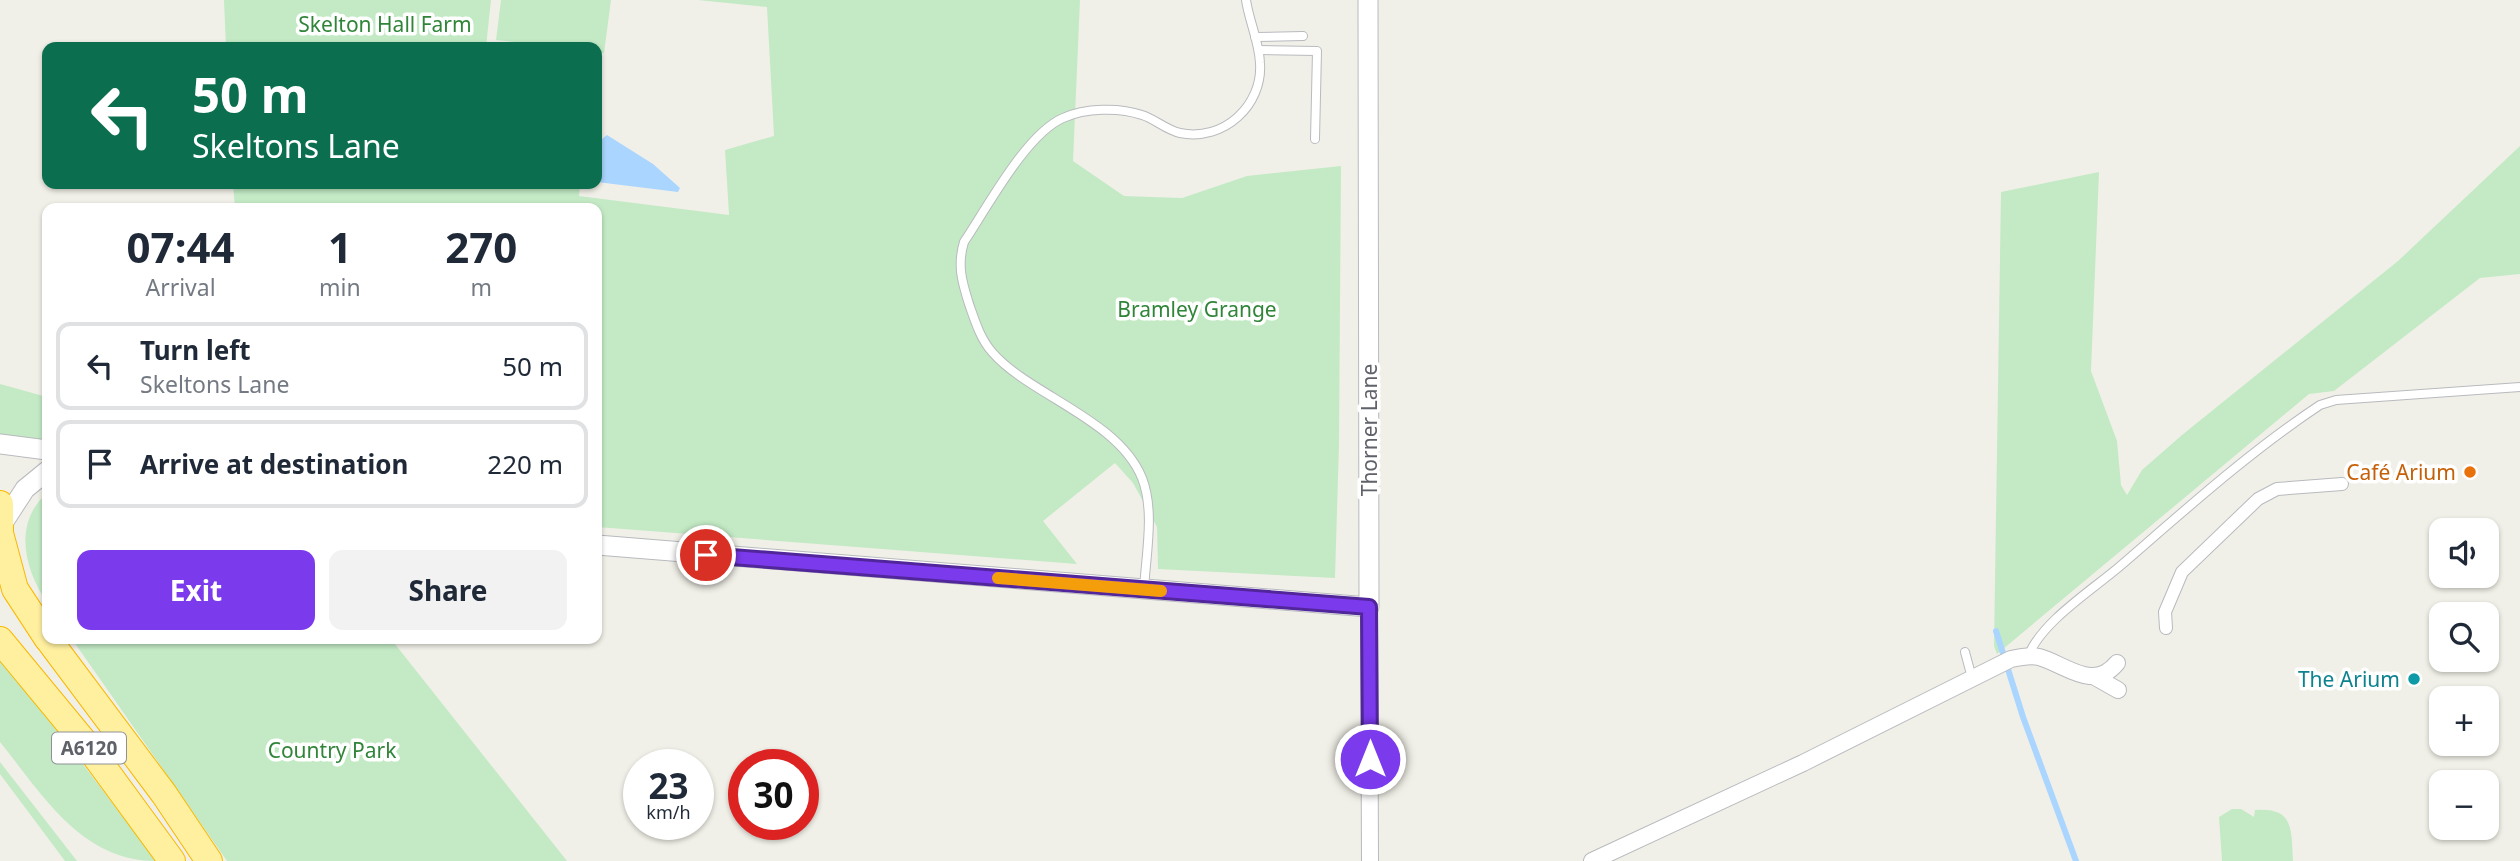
<!DOCTYPE html>
<html lang="en">
<head>
<meta charset="utf-8">
<style>
	:root { --surface:#fff; --page:#f2f2f3; --text:#1f2937; --muted:#747a83; --line:#e0e1e3; --accent:#7c3aed }
	body { margin:0; font-family:"Noto Sans",sans-serif; background:var(--page); color:var(--text); height:100vh; display:flex; flex-direction:column; font-size:26px; white-space:nowrap }
	* { box-sizing:border-box; margin:0 }
	p { font-size:23px; color:var(--muted) }
	.icon { flex:none; width:38px; height:38px; fill:none; stroke:currentColor; stroke-width:2; stroke-linecap:round; stroke-linejoin:round }
	.map { position:relative; flex:1; overflow:hidden }
	.details { position:absolute; left:42px; top:203px; width:560px; height:441px; display:flex; flex-direction:column; background:var(--surface); border-radius:14px; box-shadow:0 2px 5px #0004 }
	.details>* { flex:none }
	.guide { position:absolute; left:42px; top:42px; width:560px; height:147px; border-radius:14px; box-shadow:0 2px 5px #0004; background:#0b6e4f; color:#fff; overflow:hidden }
	.tools { position:absolute; left:2429px; top:518px; display:grid; gap:14px }
	.tools a { display:grid; place-items:center; width:70px; height:70px; border-radius:14px; background:var(--surface); box-shadow:0 2px 5px #0004; font-size:35px }
	.speed { position:absolute; left:623px; top:749px; display:flex; gap:14px; font-size:35px; font-weight:700; text-align:center }
	.speed>* { display:grid; place-content:center; width:91px; height:91px; border-radius:50%; background:var(--surface); box-shadow:0 2px 5px #0004; line-height:1 }
	.speed small { font-size:18px; font-weight:400 }
	.speed .limit { border:10px solid #d22; background:#fff; color:#111 }
	.pin { position:absolute; display:grid; place-items:center; width:60px; height:60px; color:#fff; margin:-30px; border:4px solid #fff; border-radius:50%; box-shadow:0 2px 7px #0007 }
	.me { position:absolute; width:77px; margin:-38px; rotate:0deg; stroke-linejoin:round; filter:drop-shadow(0 0 5px #0008) }
	.turn { display:flex; align-items:center; gap:24px; height:147px; padding:0 35px; font-size:32px }
	.turn .icon { width:91px; height:91px; stroke-width:2.5 }
	.turn b { display:block; font-size:49px; line-height:60px }
	.eta { display:flex; justify-content:space-evenly; align-items:center; height:119px; text-align:center }
	.eta b { font-size:42px; font-weight:700; line-height:49px }
	.action { display:flex; gap:14px; margin-top:auto; padding:14px 35px }
	.action a { flex:1; height:80px; border-radius:14px; background:var(--accent); color:#fff; font-size:28px; font-weight:700; line-height:80px; text-align:center }
	.action a+a { background:var(--page); color:var(--text) }
	ul { padding:0; list-style:none }
	li { display:flex; align-items:center; gap:21px; height:88px; margin:0 14px 10px; padding:0 21px; border:4px solid var(--line); border-radius:14px }
	li div { flex:1 }
	li b { display:block; font-size:26px }
	li em { font-style:normal }
	.map>svg:first-child { display:block }
</style>
</head>
<body>
<div class="map">
<svg width="2520" height="861" viewBox="0 0 2520 861">
	<rect width="100%" height="100%" fill="#f1f0e8"/>
	<!-- green -->
	<g fill="#c3eac5">
		<polygon points="224,0 491,0 486,47 226,47"/>
		<polygon points="501,0 611,0 604,53 597,52 597,47 559,47 496,40"/>
		<polygon points="698,0 1080,0 1073,161 1124,196 1182,198 1247,176 1341,166 1339,445 1335,578 1158,569 1157,527 1133,483 1115,463 1043,521 1077,564 597,527 597,208 235,208 233,184 580,184 579,196 729,215 725,150 774,136 767,7"/>
		<polygon points="2520,146 2520,274 2480,278 2334,391 2309,394 1997,654 1994,646 2001,192 2099,172 2091,371 2117,441 2121,485 2127,495 2142,470 2182,435 2398,261"/>
		<polygon points="0,384 47,397 47,443 0,438"/>
		<path d="M47 493V603C25 570 12 524 47 493Z"/>
		<polygon points="72,639 391,639 567,861 227,861"/>
		<path d="M0 654 156 861C81 861 42 794 0 742Z"/>
		<polygon points="0,762 77,861 65,861 0,774"/>
		<path d="M2232 809H2241L2254 817 2255 810C2295 807 2291 830 2293 861H2222L2219 817Z"/>
	</g>
	<!-- water -->
	<polygon fill="#aad5ff" points="607,135 653,164 680,188 678,192 597,182 597,143"/>
	<g fill="none" stroke-linecap="round" stroke-linejoin="round">
		<!-- stream -->
		<polyline stroke="#aad5ff" stroke-width="6" points="1996,631 2023,717 2076,861"/>
		<!-- service casing -->
		<g stroke="#b8babe" stroke-width="10">
			<g id="service">
				<polyline points="1255,37 1303,36"/>
				<polyline points="1259,50 1317,51 1315,139"/>
				<path d="M1144 589C1146 554 1155 511 1142 478 1118 419 1029 395 992 352 980 338 975 321 969 304 962 282 957 265 964 242 987 208 1026 134 1063 118 1085 108 1119 107 1142 115 1155 119 1166 130 1180 133 1224 142 1263 105 1260 63 1259 41 1249 21 1246 0"/>
				<polyline points="1965,652 1972,678"/>
				<path d="M2028 657C2040 623 2092 590 2119 567 2184 511 2249 452 2320 405L2336 400 2520 387"/>
			</g>
		</g>
		<!-- pedestrian casing -->
		<g stroke="#b8babe" stroke-width="14">
			<polyline id="pedestrian" points="2166,628 2165,612 2182,572 2258,499 2277,489 2342,484"/>
		</g>
		<!-- minor casing -->
		<g stroke="#b8babe" stroke-width="18">
			<g id="minor">
				<polyline points="1369,607 1370,861"/>
				<polyline points="2095,677 2118,690"/>
				<path d="M1592 861 1803 763 2011 659C2020 657 2030 655 2039 657 2067 665 2093 692 2117 663"/>
			</g>
		</g>
		<!-- tertiary casing -->
		<g stroke="#b8babe" stroke-width="21">
			<g id="tertiary">
				<polyline points="0,444 47,450"/>
				<polyline points="1,526 25,489 47,471"/>
				<polyline points="597,545 1369,607 1368,0"/>
			</g>
		</g>
		<!-- trunk casing -->
		<g stroke="#f9b800" stroke-width="28">
			<g id="trunk">
				<polyline points="0,504 0,534"/>
				<polyline points="0,533 15,589 47,638"/>
				<polyline points="48,639 164,794 209,861"/>
				<polyline points="0,640 90,749 172,861"/>
			</g>
		</g>
		<!-- service -->
		<use href="#service" stroke="#fff" stroke-width="8"/>
		<!-- pedestrian -->
		<use href="#pedestrian" stroke="#fff" stroke-width="12"/>
		<!-- minor -->
		<use href="#minor" stroke="#fff" stroke-width="16"/>
		<!-- tertiary -->
		<use href="#tertiary" stroke="#fff" stroke-width="19"/>
		<!-- trunk -->
		<use href="#trunk" stroke="#fff0a0" stroke-width="26"/>
	</g>
	<g fill="none" stroke-linecap="round" stroke-linejoin="round">
		<!-- route casing -->
		<g stroke="#51269a" stroke-width="18">
			<polyline id="route" points="706,555 1369,607 1370,759"/>
		</g>
		<!-- route -->
		<use href="#route" stroke="#7c3aed" stroke-width="12"/>
		<!-- slow -->
		<polyline stroke="#f59e0b" stroke-width="12" points="998,578 1161,591"/>
	</g>
	<!-- markers -->
	<circle fill="#e8710a" stroke="#fff" stroke-width="2.5" cx="2470" cy="472" r="7"/>
	<circle fill="#0f9aa8" stroke="#fff" stroke-width="2.5" cx="2414" cy="679" r="7"/>
	<g text-anchor="middle" dominant-baseline="central" stroke-width="7" stroke-linejoin="round" paint-order="stroke">
		<!-- shield labels -->
		<rect fill="#fff" stroke="#8f9195" stroke-width="2" x="52" y="732.5" width="74" height="31" rx="5"/>
		<g font-size="19" font-weight="bold" fill="#5f6268">
			<text x="89" y="748">A6120</text>
		</g>
		<!-- park labels -->
		<g font-size="21" fill="#308539" stroke="#fff">
			<text x="385" y="24">Skelton Hall Farm</text>
			<text x="1197" y="309">Bramley Grange</text>
			<text x="332" y="750">Country Park</text>
		</g>
		<!-- street labels -->
		<g font-size="21" fill="#5f6268" stroke="#fff">
			<text transform="translate(1369 430) rotate(-90)">Thorner Lane</text>
		</g>
		<!-- food labels -->
		<g font-size="21" fill="#c56008" stroke="#fff" text-anchor="end">
			<text x="2456" y="472">Café Arium</text>
		</g>
		<!-- culture labels -->
		<g font-size="21" fill="#0d838f" stroke="#fff" text-anchor="end">
			<text x="2400" y="679">The Arium</text>
		</g>
	</g>
</svg>
<div class="tools">
<a><svg class="icon" aria-label="sound" viewBox="0 0 24 24"><path d="M4 9h4l5-4v14l-5-4H4zM17 9q2 3 0 6"/></svg></a>
<a><svg class="icon" aria-label="search" viewBox="0 0 24 24"><circle cx="10" cy="10" r="6"/><path d="M15 15l6 6"/></svg></a>
<a>+</a>
<a>−</a>
</div>
<div class="speed"><div>23<small>km/h</small></div><div class="limit">30</div></div>
<div class="pin" style="left:706px;top:555px;background:#d93025"><svg class="icon" aria-label="arrive" viewBox="0 0 24 24"><path d="M6 21V4h12l-3 4 3 4H6"/></svg></div>
<svg class="me" style="left:1370px;top:759px" viewBox="-20 -20 40 40"><circle r="17" fill="#7c3aed" stroke="#fff" stroke-width="3"/><path d="M0-11L8 9 0 5-8 9z" fill="#fff"/></svg>
<div class="guide">
<div class="turn"><svg class="icon" aria-label="left" viewBox="0 0 24 24"><path d="M17 20v-9H6M10 6l-5 5 5 5"/></svg><div><b>50 m</b>Skeltons Lane</div></div>
</div>
<section class="details">
<div class="eta">
<div><b>07:44</b><p>Arrival</p></div>
<div><b>1</b><p>min</p></div>
<div><b>270</b><p>m</p></div>
</div>
<ul>
<li><svg class="icon" aria-label="left" viewBox="0 0 24 24"><path d="M17 20v-9H6M10 6l-5 5 5 5"/></svg><div><b>Turn left</b><p>Skeltons Lane</p></div><em>50 m</em></li>
<li><svg class="icon" aria-label="arrive" viewBox="0 0 24 24"><path d="M6 21V4h12l-3 4 3 4H6"/></svg><div><b>Arrive at destination</b></div><em>220 m</em></li>
</ul>
<div class="action"><a>Exit</a><a>Share</a></div>
</section>
</div>
</body>
</html>
